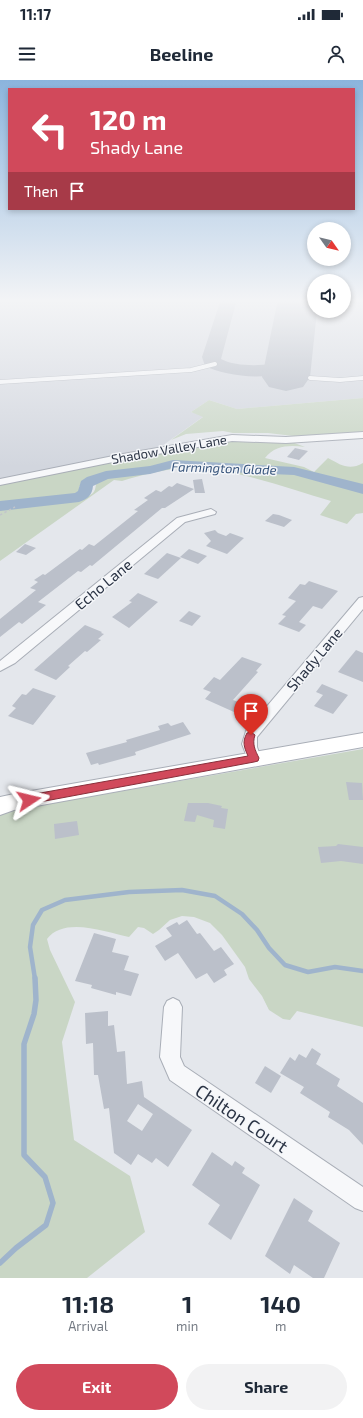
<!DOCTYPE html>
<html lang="en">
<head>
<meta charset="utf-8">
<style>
	:root { --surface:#fff; --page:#f2f2f3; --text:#1f2937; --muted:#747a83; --accent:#d1495b }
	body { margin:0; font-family:"Exo 2",sans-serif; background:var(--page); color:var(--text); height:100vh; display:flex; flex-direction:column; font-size:15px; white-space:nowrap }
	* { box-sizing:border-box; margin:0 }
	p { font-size:13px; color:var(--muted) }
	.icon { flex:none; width:22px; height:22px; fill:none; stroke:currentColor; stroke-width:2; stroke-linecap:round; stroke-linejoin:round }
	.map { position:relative; height:1198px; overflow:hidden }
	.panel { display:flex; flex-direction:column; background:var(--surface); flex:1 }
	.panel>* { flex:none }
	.banner { position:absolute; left:8px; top:8px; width:347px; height:122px; border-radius:0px; box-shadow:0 2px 6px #0003; background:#d1495b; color:#fff; overflow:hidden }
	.needle { width:26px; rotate:124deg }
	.tools { position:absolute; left:307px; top:142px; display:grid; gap:8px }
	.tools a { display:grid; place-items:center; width:44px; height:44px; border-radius:50%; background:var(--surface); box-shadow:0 2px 6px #0003; font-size:20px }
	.pin { position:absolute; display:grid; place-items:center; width:34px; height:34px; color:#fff; margin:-41px -17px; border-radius:50% 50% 50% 0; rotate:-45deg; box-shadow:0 0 4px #0007 }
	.pin .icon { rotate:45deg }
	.me { position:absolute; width:44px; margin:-22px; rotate:80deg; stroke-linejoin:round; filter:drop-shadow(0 0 3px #0008) }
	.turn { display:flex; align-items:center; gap:14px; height:84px; padding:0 16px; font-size:18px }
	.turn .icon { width:52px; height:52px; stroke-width:2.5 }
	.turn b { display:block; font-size:28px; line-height:34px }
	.then { display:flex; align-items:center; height:38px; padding:0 16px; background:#0003; gap:8px; font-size:15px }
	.eta { display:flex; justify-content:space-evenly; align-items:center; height:68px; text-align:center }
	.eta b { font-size:24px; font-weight:700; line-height:28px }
	.action { display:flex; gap:8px; margin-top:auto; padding:8px 16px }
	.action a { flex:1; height:46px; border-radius:24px; background:var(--accent); color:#fff; font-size:16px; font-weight:700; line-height:46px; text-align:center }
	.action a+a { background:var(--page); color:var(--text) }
	.status { display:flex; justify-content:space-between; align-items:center; height:28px; padding:0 20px; background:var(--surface); direction:ltr }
	.status svg { height:11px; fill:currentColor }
	header { display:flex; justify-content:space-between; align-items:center; height:52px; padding:0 16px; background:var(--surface); font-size:18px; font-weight:700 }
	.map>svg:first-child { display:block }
</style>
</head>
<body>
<div class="status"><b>11:17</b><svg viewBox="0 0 49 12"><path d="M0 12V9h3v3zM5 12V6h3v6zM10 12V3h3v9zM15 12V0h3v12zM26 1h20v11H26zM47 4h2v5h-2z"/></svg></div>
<header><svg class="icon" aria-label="menu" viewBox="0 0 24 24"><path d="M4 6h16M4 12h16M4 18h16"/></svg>Beeline<svg class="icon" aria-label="person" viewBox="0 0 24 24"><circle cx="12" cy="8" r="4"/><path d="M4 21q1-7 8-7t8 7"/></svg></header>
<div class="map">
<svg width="363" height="1198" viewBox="0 0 363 1198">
	<rect width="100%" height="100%" fill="#e4e7ec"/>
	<!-- built -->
	<polygon fill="#d2d6de" points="0,219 314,219 314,231 344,231 344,219 363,219 363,318 237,329 209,320 191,332 204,336 159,368 0,399"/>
	<!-- green -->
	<g fill="#c9d6c5">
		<polygon points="363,318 363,353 310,358 268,353 233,353 223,351 186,354 171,360 203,337 191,332 209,320 237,329"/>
		<path d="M230 360 264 362H292L305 367C290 365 275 365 265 378L304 387 314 392 328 378C341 385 349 391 363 383V408L294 390 209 386 186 383 173 384 151 389 121 391 96 396 84 400 79 407V411L71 416 0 424V404L126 378Z"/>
		<path d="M181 385 295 392 336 401 363 409V433L356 434 347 444 320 435 331 421C285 408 230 386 182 388 162 390 141 395 122 401L114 400 0 481V427C19 426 80 426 93 413 96 410 95 406 97 402L106 397Z"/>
		<path d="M363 669V947L297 931 290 940 283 939 269 930 262 916 249 899 245 887 222 855 210 843 194 837 182 836 170 840 159 850 153 854 144 848 138 847 129 857C106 852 64 836 47 859L50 870 75 922 62 962 74 1060 130 1096 145 1152 87 1198H0V735L19 729Z"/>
	</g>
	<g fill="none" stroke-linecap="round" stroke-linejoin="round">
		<!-- stream-far1 -->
		<polyline stroke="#9fb4cc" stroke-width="4.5" points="35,899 30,867 33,845 42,830 65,820 129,812 182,810 215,816 242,834 257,850 269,868 285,885 308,892 335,887 363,891"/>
		<!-- stream -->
		<polyline stroke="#9fb4cc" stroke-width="5.5" points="0,1183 16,1168 46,1145 53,1123 45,1097 24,1075 24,964 34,934 36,920 35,898"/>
		<!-- river -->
		<path fill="#9fb4cc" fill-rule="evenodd" d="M173 380 294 387 363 404V414L294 395 207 391 188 388H173L150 394 108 399 93 406C92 415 88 419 79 422L0 431V421L75 413 78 411 81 401 87 397 106 391 150 386Z"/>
		<!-- taxiway -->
		<path fill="#b0b6c1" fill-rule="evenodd" d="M221 219H237L221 279C234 286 256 286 271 284 281 281 282 275 295 278L297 282C282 304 226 297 205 286L202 277Z"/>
		<!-- runway -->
		<polygon fill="#b0b6c1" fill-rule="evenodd" points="278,219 314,219 314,231 317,231 310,297 303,307 286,311 269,307 262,297"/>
	</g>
	<!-- building -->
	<g fill="#bbc0ca" fill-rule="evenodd">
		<polygon points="295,368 308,371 299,380 287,377"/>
		<polygon points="202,399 205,413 195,413 193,400"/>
		<polygon points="177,403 194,409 165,428 162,428 92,486 90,485 81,492 78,491 38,522 46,525 22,544 19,542 0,557 0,539 36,510 30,508 38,502 34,500 43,494 45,495 80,469 82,470 89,464 94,466 138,431 134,430 148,420 144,418 156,410 161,412 169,406 172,407"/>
		<polygon points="273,434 279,435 292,440 284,447 265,441"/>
		<polygon points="215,450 218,453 226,456 230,453 244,458 227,474 206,466 211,461 204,453"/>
		<polygon points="25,464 36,468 26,475 16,472"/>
		<polygon points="189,469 207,476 198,484 180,477"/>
		<polygon points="167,473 181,478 158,499 144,494"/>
		<polygon points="309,501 338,511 322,529 313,526 299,542 306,545 299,552 278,544 286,536 282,535 296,521 288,518 300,504 305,505"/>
		<polygon points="138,513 158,522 129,548 112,537 132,522 129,521"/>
		<polygon points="189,531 201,536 192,546 179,541"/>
		<polygon points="85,545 102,552 101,553 104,554 98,559 101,560 87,572 85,571 68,586 70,587 56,600 34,590"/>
		<polygon points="356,570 363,573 363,602 338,592"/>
		<polygon points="242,577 262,584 256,591 258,592 233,620 241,623 234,632 205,619 211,612 203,609 214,597 220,600"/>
		<polygon points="322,604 348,615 333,634 314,626 323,615 316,612"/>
		<polygon points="33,608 56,616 33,645 8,636 16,628 12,626 22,614 26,615"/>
		<polygon points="183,642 191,654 135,672 136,675 99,685 98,683 91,685 86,673 127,662 126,660 160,650 158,646 168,643 171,646"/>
		<polygon points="346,702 362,703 363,720 349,720"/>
		<polygon points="188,723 208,723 222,726 221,728 228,729 225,749 213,747 214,740 197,735 195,742 184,741"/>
		<polygon points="77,741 79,755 55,759 54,744"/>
		<polygon points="338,764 363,767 363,784 341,781 321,783 318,767 336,766"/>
		<polygon points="187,840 197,854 200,853 214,871 221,867 234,884 224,890 227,895 214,903 207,893 196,899 178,873 165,881 155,866 172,856 166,848 177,842 179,845"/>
		<polygon points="94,853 116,859 112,872 129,876 124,890 139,894 131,916 116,912 116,915 91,908 92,905 75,901"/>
		<path d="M108 931V946L114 945 117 972 125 971 127 1004 142 1001 144 1017 192 1050 168 1087 156 1078 152 1083 138 1074 131 1085 114 1073 109 1028 104 1029 98 995H94L93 963 86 964 85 933ZM138 1024 153 1034 142 1051 127 1041Z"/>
		<polygon points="312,968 321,974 316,984 340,999 337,1006 363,1023 363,1065 349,1050 328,1037 330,1032 300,1013 304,1007 280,993 290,977 295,981 299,974 306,978"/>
		<polygon points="265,986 281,996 271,1013 255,1003"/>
		<polygon points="212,1072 232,1086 235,1081 245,1088 242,1093 260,1105 231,1160 208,1144 220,1125 192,1105"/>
		<polygon points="294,1118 313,1131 308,1141 340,1163 324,1198 313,1198 294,1185 290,1194 265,1176"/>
	</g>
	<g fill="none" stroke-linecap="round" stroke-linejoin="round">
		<!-- lane casing -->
		<g stroke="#a9aeb7" stroke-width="5">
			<g id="lane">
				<polyline points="310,298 340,300 363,298"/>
				<polyline points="0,302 191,290 215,284"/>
			</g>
		</g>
		<!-- street casing -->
		<g stroke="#a9aeb7" stroke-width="2">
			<g id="street">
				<polygon points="363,352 363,358 286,363 232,361 123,380 0,405 0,399 123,374 232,355 286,357"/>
				<polygon points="211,429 216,432 215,434 185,442 15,583 0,591 0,581 177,438"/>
				<polygon points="363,517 363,529 257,657 257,667 261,678 259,682 254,683 249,682 242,664 246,651 359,518"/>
				<polygon points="173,918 179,921 182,927 180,977 184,986 363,1107 363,1131 355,1128 170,1000 160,977 164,927 167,921"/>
			</g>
		</g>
		<!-- secondary casing -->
		<g stroke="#a9aeb7" stroke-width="2">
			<polygon id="secondary" points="363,653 363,667 14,730 0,735 0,717 14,714"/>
		</g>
		<!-- path -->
		<polyline stroke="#c2c5cb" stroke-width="1.5" stroke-dasharray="2.5 2.5" stroke-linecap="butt" points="0,435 15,427"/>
		<!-- lane -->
		<use href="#lane" stroke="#f7f8fa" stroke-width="4"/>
		<!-- street -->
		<use href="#street" fill="#f7f8fa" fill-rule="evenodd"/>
		<!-- secondary -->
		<use href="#secondary" fill="#fff" fill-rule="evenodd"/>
	</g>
	<!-- sky -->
	<linearGradient id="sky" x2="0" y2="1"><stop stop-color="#8bb4dd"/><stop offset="0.57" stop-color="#f3f4f6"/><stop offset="1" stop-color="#f3f4f6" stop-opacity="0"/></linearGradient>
	<rect width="363" height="387" fill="url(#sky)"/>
	<!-- route -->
	<path fill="#d1495b" stroke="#882f3b" d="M251 652 255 655C252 664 255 670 259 678L258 681 254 682 29 724 26 722 24 720 26 717 29 715 248 676C244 667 242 662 247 653Z"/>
	<g text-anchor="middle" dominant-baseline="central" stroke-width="3" stroke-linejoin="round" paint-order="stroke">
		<!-- far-street labels -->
		<g font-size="13" fill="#2b3445" stroke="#f4f6f9">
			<text transform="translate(169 369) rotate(-10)">Shadow Valley Lane</text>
		</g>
		<!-- far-water labels -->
		<g font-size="13" font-style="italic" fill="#34527a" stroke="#f4f6f9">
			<text transform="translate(224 388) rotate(2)">Farmington Glade</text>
		</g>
		<!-- street labels -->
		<g font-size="15" fill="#2b3445" stroke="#f4f6f9">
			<text transform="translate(103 504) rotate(-40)">Echo Lane</text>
			<text transform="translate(314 579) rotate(-50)">Shady Lane</text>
		</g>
		<!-- near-street labels -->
		<g font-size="18" fill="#2b3445" stroke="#f4f6f9">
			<text transform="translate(242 1038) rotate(34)">Chilton Court</text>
		</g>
	</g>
</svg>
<div class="tools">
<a><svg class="needle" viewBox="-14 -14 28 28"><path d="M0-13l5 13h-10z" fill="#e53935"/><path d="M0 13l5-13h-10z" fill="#747a83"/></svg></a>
<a><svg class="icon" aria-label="sound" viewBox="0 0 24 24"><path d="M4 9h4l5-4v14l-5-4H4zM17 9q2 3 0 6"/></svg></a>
</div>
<div class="pin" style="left:251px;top:655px;background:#d93025"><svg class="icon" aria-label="arrive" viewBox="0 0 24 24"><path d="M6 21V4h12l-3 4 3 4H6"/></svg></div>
<svg class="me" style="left:29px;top:720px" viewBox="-20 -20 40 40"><path d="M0-17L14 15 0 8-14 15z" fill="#d1495b" stroke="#fff" stroke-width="4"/></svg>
<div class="banner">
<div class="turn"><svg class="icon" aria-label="left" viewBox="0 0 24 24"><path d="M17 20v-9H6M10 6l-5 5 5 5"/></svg><div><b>120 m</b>Shady Lane</div></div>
<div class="then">Then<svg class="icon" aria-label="arrive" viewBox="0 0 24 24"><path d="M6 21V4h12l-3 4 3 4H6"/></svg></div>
</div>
</div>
<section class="panel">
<div class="eta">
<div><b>11:18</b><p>Arrival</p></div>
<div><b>1</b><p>min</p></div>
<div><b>140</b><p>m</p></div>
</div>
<div class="action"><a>Exit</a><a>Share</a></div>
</section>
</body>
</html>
